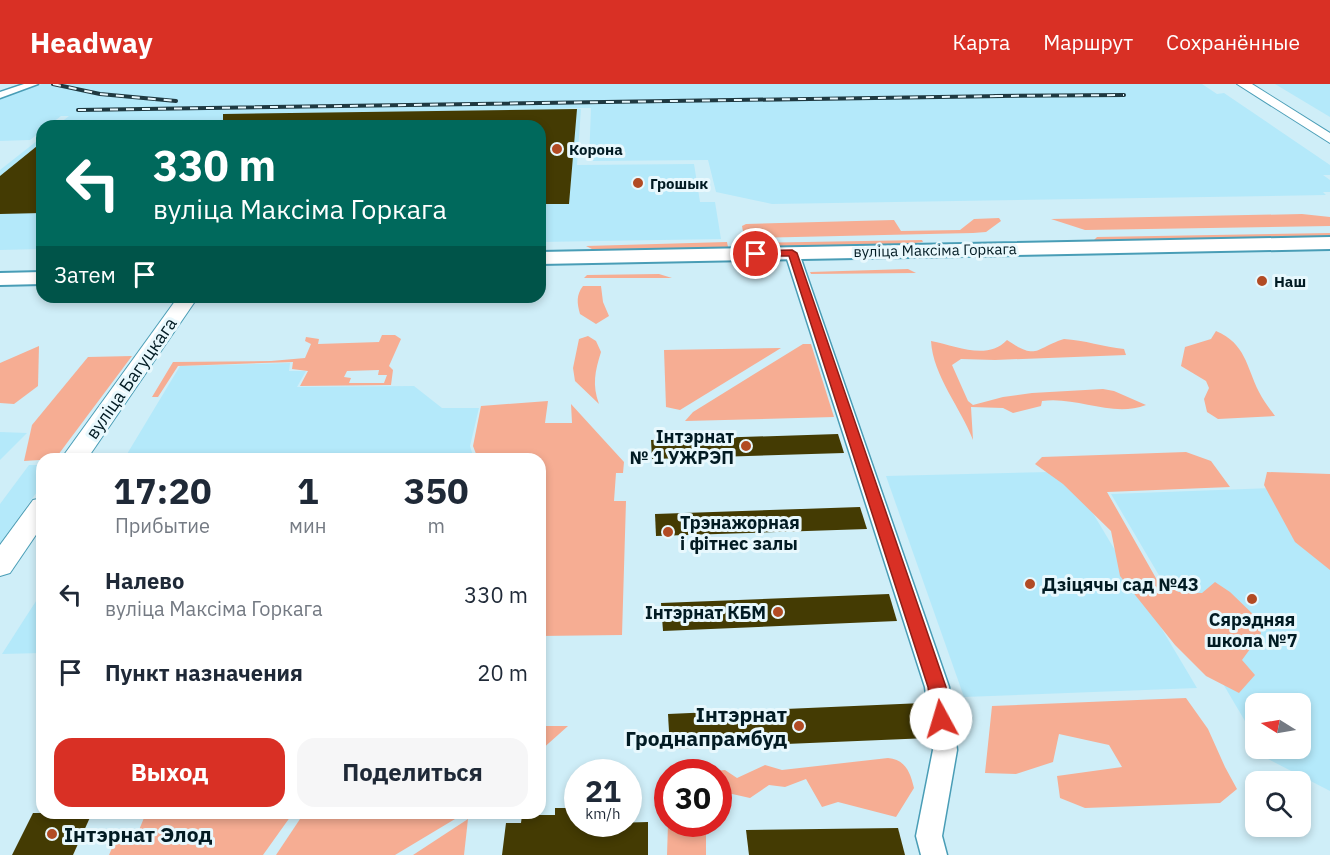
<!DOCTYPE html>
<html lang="ru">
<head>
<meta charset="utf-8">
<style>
	:root { --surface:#fff; --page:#f6f6f7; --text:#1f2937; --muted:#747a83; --accent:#d93025 }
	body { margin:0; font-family:"IBM Plex Sans",sans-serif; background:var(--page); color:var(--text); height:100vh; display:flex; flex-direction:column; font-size:22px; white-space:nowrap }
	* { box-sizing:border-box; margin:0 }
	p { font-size:20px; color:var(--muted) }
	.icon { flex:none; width:33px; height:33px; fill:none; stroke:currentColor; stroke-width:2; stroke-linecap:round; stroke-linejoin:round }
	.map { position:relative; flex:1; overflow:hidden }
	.drawer { position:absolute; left:36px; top:369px; width:510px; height:366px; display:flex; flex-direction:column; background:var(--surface); border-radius:18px; box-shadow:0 3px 9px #0003 }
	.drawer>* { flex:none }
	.hud { position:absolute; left:36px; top:36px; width:510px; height:183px; border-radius:18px; box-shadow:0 3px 9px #0003; background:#00695c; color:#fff; overflow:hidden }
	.needle { width:39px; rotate:281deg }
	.buttons { position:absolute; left:1245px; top:609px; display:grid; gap:12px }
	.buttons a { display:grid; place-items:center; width:66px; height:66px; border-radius:12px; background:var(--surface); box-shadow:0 3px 9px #0003; font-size:30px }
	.speed { position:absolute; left:564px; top:675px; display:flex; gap:12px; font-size:30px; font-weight:700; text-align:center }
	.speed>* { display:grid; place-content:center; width:78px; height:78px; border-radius:50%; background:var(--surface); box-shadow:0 3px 9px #0003; line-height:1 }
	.speed small { font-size:15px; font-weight:400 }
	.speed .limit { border:9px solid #d22; background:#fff; color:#111 }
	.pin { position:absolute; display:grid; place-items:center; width:51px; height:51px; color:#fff; margin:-26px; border:3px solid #fff; border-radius:50%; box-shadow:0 2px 6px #0007 }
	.me { position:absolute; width:66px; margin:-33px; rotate:354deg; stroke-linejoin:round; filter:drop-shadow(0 0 4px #0008) }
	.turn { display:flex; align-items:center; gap:21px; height:126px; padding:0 18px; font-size:27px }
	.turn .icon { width:78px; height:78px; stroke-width:2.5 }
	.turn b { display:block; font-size:42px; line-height:51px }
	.then { display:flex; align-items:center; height:57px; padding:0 18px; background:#0003; gap:12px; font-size:22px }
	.eta { display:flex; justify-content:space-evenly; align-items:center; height:102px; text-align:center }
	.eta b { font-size:36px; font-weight:700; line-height:42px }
	.button { display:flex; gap:12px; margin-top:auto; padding:12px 18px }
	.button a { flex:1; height:69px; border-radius:18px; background:var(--accent); color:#fff; font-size:24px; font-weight:700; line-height:69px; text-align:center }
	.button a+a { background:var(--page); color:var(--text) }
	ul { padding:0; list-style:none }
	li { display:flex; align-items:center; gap:18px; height:78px; padding:0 18px }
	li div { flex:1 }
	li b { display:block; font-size:22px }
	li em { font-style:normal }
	header { display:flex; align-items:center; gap:36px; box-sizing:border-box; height:84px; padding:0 30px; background:var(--accent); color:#fff }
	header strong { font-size:28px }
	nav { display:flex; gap:33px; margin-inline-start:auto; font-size:21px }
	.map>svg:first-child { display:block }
</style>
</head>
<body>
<header>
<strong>Headway</strong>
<nav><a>Карта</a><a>Маршрут</a><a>Сохранённые</a></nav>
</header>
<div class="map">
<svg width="1330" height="771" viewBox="0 0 1330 771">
	<rect width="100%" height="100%" fill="#cfeef8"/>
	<!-- built -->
	<g fill="#b4e9fa">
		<polygon points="42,0 1202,0 1217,10 1224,9 1330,81 1330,91 1323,91 1330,96 1330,108 1323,108 1326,111 772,120 716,108 708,76 589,77 591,24 547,24 581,25 577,81 694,80 700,118 715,118 721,155 540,158 540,42 56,42 69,32 61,32 48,42 42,42 42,47 30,56 0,57 0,14"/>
		<polygon points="1275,0 1330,0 1330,33"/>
		<polygon points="42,53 42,165 0,166 0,86"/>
		<polygon points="290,279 289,287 306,287 297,303 414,302 442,324 479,324 470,362 474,375 124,375 180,282"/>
		<polygon points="0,348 27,349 0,376"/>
		<polygon points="29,381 42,381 42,401 0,459 0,420"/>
		<polygon points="1050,388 1072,394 1197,604 964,613 886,392"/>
		<polygon points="1330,402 1330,707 1268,675 1262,665 1300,664 1300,620 1256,620 1255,654 1111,410"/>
		<polygon points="42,508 42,569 2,570 27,531"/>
	</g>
	<!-- green -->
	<g fill="#f6ad93" fill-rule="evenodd">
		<polygon points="1302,130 1330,133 1330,142 1085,146 1051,135"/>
		<polygon points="999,134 1001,137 986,148 973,149 747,154 744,153 742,142 746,140 894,136 901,147 960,146 974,135"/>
		<polygon points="1330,149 1330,154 1094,156 1097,153"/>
		<polygon points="922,156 923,158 893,162 747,163 747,159"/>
		<polygon points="727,158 728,163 723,165 596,167 586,162"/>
		<polygon points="908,185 916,189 811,190 810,188"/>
		<polygon points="659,190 672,194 584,194 587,191"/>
		<path d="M583 202H601L603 218 609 232 596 240 580 230C577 219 576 211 583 202Z"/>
		<path d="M1216 247C1246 260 1246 282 1259 308 1263 316 1269 324 1275 332L1218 335 1207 328 1204 315 1209 304 1206 297 1181 282 1185 263 1211 255Z"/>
		<path d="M382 251H395L401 255 389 282 393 286 391 301 300 302 308 287 292 285 293 278 178 282 158 313H152L173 278 271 277 305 274 311 260 305 257 306 253 319 255 318 260 379 258ZM379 286 378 291H387L384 299H349L351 294 344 293 347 287Z"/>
		<path d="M588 252 596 257 601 268C595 287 592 301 599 320L575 297 573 284 579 255Z"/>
		<path d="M1064 255C1084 256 1104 263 1124 265L1126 271 995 276 961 275 952 281 968 317 973 321 1003 313 1032 309 1103 305 1114 307 1146 321C1112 334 1077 312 1042 317L1041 322 1013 329 1003 324 971 323 973 356C961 324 933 292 931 257 957 262 987 277 1007 256 1038 277 1035 264 1064 255Z"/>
		<polygon points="803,260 811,260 834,333 685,337 693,328"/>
		<polygon points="39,262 38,302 14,320 0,319 0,279"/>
		<polygon points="781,264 680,326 666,323 664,266"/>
		<polygon points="132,272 55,375 24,377 32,341 88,273"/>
		<polygon points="548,317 545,339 572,339 571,320 624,378 623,389 616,389 614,417 626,417 622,551 540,552 540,375 478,375 473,362 481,322"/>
		<polygon points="1186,368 1211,377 1230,403 1107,408 1157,496 1179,508 1202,509 1215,498 1230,508 1258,535 1261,550 1242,576 1255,591 1239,609 1206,592 1175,561 1120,492 1111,447 1063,400 1035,380 1042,373"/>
		<polygon points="1267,388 1330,390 1330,486 1295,458 1264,401"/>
		<polygon points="1186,614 1208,645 1225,683 1237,705 1220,719 1085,724 1060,714 1057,692 1122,683 1109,661 1059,650 1053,678 1016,690 985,689 992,622"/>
		<polygon points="540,642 568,642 540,667"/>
		<path d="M888 674C906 676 910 688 914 704L896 733 838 718 822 723 806 695 785 703 769 701 750 714 719 707 718 688H702L725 686 737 694 765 681 782 686Z"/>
		<polygon points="146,729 293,729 263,771 109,771 119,748 139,746"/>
		<polygon points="304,729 465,729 395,771 276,771"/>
		<polygon points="468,735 464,771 413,771"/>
		<polygon points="668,739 706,740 706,771 667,771"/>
	</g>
	<!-- building -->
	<g fill="#443b03">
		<polygon points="577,25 569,120 540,120 540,42 223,42 223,30"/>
		<polygon points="42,58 42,129 0,130 0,92"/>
		<polygon points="838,350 844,369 652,375 651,356"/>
		<polygon points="860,423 867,445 656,452 655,430"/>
		<polygon points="889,510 897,537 663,547 661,519"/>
		<polygon points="923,619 929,654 670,665 668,630"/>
		<polygon points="555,724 578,724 578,740 648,738 648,771 502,771 506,739 521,739 522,731 555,731"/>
		<polygon points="33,729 92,729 73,771 12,771"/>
		<polygon points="898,744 905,771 749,771 746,746"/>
	</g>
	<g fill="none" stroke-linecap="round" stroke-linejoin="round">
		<!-- street casing -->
		<g stroke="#499db6" stroke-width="3">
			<g id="street">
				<polygon points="24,0 38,0 0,14 0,8"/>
				<polygon points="792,165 799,169 949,603 957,666 942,752 947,771 921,771 916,752 933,666 925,603 785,169"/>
			</g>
		</g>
		<!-- secondary casing -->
		<g stroke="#499db6" stroke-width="2">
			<g id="secondary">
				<polygon points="1237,0 1252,0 1330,49 1330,59"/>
				<polygon points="178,213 198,213 87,375 61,375"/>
				<polygon points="42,414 42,442 10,489 0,492 0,461 33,416"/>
			</g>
		</g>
		<!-- primary casing -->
		<g stroke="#499db6" stroke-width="4">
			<g id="primary">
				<polygon points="1330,153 1330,165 540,180 540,168"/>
				<polygon points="42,188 42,200 0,201 0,189"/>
			</g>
		</g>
		<!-- street -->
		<use href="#street" fill="#fff" fill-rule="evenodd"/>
		<!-- secondary -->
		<use href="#secondary" fill="#fff" fill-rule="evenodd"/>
		<!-- primary -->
		<use href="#primary" fill="#fff" fill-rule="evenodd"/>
		<!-- rail casing -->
		<g stroke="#1f3941" stroke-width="4">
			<g id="rail">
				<polyline points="53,0 100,10 176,17"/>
				<polyline points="995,12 1124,11"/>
				<polyline points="78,26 1003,12"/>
			</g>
		</g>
		<!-- rail -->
		<use href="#rail" stroke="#e8f8fd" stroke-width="2" stroke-dasharray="8" stroke-linecap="butt"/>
	</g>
	<!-- route -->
	<polygon fill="#d93025" stroke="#8d1f18" stroke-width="1.5" points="792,166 797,169 946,603 950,635 947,640 941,642 934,640 932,635 928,603 789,172 756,172 751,170 756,167"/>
	<!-- markers -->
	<g fill="#b24b24" stroke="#e8f8fd" stroke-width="2">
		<circle cx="557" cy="65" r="6"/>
		<circle cx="638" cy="99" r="6"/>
		<circle cx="1262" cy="197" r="6"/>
		<circle cx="746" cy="362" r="6"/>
		<circle cx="668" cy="448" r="6"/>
		<circle cx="1030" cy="500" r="6"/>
		<circle cx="1252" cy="515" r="6"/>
		<circle cx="778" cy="528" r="6"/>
		<circle cx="799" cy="642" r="6"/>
		<circle cx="52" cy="750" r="6"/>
	</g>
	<g text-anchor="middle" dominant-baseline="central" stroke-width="6" stroke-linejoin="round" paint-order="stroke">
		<!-- far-poi labels -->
		<g font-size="15" font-weight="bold" fill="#021b23" stroke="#e8f8fd" text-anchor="start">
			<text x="569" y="65">Корона</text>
			<text x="650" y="99">Грошык</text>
			<text x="1274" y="197">Наш</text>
		</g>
		<!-- far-street labels -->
		<g font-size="15" fill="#021b23" stroke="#e8f8fd">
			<text transform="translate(935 166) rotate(-1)">вуліца Максіма Горкага</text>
		</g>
		<!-- street labels -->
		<g font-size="18" fill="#021b23" stroke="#e8f8fd">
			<text transform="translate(131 294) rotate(-55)">вуліца Багуцкага</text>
		</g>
		<!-- poi labels -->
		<g font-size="18" font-weight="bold" fill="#021b23" stroke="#e8f8fd" text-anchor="end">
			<text x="734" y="352">Інтэрнат<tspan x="734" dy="21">№ 1 УЖРЭП</tspan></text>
			<text x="680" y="438" text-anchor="start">Трэнажорная<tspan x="680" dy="21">і фітнес залы</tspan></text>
			<text x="1042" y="500" text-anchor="start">Дзіцячы сад №43</text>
			<text x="766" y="528">Інтэрнат КБМ</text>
			<text x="1252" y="535" text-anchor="middle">Сярэдняя<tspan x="1252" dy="21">школа №7</tspan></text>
		</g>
		<!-- near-poi labels -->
		<g font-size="21" font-weight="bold" fill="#021b23" stroke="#e8f8fd" text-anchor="end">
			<text x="787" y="630">Інтэрнат<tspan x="787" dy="24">Гроднапрамбуд</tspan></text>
			<text x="64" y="750" text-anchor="start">Інтэрнат Элод</text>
		</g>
	</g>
</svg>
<div class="buttons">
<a><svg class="needle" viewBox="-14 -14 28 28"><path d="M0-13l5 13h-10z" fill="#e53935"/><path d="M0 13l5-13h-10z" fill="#747a83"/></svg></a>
<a><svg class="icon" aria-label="search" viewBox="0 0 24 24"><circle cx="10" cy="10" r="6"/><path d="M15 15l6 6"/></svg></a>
</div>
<div class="speed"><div>21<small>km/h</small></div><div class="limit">30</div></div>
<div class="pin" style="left:756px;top:170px;background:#d93025"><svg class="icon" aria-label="arrive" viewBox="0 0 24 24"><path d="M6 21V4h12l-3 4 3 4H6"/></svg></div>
<svg class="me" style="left:941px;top:635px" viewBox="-20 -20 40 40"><circle r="19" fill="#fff"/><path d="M0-13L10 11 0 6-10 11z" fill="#d93025"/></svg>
<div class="hud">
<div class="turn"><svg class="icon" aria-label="left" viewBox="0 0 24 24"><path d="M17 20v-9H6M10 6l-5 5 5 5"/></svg><div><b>330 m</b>вуліца Максіма Горкага</div></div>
<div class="then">Затем<svg class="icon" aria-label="arrive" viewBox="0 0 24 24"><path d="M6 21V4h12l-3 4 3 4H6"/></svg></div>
</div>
<section class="drawer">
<div class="eta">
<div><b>17:20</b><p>Прибытие</p></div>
<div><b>1</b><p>мин</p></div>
<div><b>350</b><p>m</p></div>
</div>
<ul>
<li><svg class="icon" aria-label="left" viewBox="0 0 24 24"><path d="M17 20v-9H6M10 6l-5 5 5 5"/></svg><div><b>Налево</b><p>вуліца Максіма Горкага</p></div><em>330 m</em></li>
<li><svg class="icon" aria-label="arrive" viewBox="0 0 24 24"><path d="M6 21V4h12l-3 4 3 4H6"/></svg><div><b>Пункт назначения</b></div><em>20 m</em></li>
</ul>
<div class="button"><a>Выход</a><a>Поделиться</a></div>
</section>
</div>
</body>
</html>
